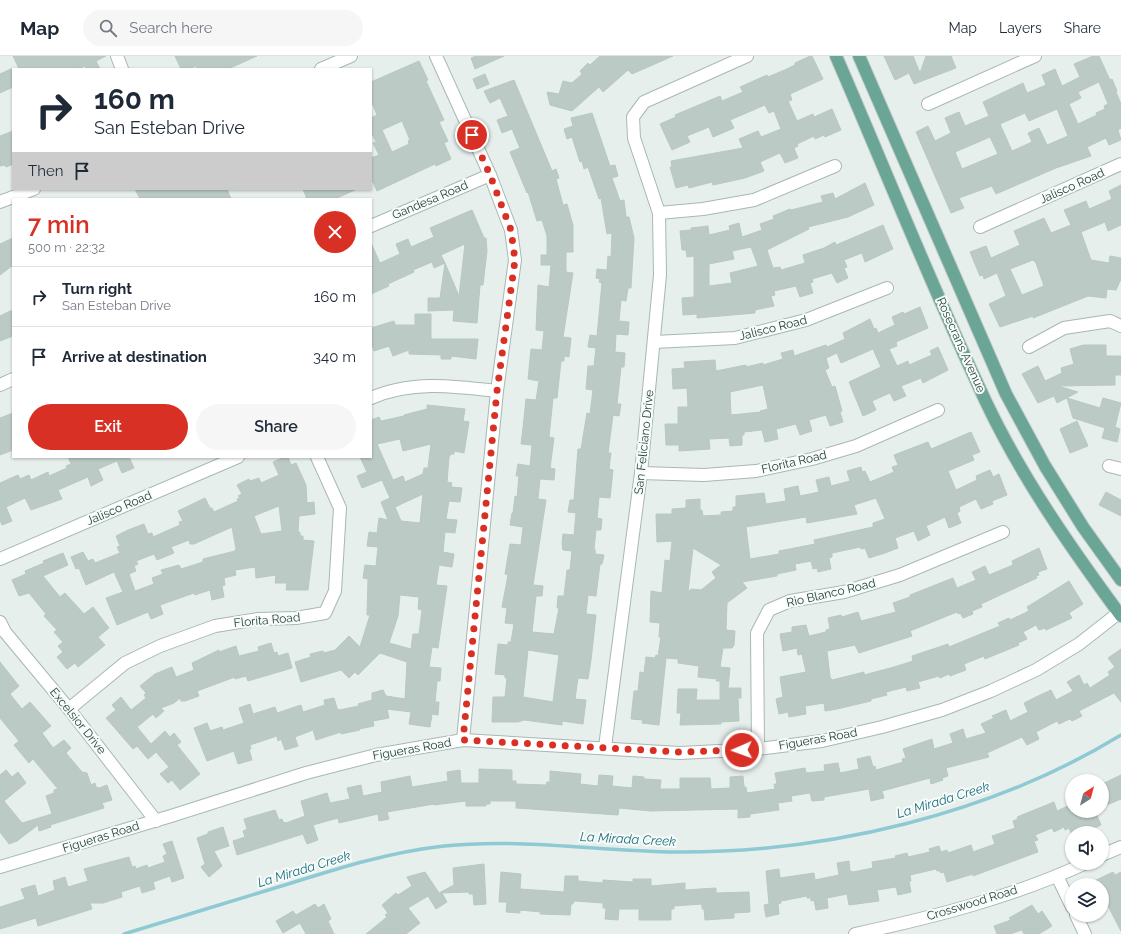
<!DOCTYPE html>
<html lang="en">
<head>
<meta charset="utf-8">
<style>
	:root { --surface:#fff; --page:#f6f6f7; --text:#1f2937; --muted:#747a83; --line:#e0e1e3; --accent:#d93025 }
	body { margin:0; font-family:Raleway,sans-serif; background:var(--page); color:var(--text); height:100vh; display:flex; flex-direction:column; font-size:15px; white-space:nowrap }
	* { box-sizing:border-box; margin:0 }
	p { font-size:13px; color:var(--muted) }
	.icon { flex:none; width:22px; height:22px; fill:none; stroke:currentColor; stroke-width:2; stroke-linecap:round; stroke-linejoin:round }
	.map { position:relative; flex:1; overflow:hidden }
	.sheet { position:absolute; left:12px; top:142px; width:360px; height:260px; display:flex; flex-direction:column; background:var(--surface); border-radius:0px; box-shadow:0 1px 3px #0004 }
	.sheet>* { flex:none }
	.banner { position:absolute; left:12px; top:12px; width:360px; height:122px; border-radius:0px; box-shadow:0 1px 3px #0004; background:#fff; color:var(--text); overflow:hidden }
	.needle { width:26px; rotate:36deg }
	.tools { position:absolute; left:1065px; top:718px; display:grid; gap:8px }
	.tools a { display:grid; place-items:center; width:44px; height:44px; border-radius:50%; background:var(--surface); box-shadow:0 1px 3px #0004; font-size:20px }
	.pin { position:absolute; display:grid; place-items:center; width:34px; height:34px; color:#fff; margin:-17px; border:2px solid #fff; border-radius:50%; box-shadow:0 1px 4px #0007 }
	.me { position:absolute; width:44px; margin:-22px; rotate:268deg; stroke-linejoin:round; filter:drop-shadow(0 0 3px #0008) }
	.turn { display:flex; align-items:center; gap:14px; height:84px; padding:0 16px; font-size:18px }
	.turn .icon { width:52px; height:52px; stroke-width:2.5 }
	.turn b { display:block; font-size:28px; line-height:34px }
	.then { display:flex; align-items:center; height:38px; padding:0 16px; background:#0003; gap:8px; font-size:15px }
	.round { display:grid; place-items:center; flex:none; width:42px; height:42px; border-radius:21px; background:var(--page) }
	.summary { display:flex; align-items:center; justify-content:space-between; height:68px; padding:0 16px }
	h1 { font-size:24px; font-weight:600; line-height:30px; color:var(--accent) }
	.action { display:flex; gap:8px; margin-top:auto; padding:8px 16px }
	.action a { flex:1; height:46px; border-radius:24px; background:var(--accent); color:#fff; font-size:16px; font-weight:600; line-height:46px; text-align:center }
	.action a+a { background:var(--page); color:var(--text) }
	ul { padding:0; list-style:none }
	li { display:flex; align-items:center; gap:12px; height:60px; padding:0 16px; border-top:1px solid var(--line) }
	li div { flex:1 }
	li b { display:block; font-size:15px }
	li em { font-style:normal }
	header { display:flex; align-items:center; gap:24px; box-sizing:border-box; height:56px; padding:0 20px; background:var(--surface); border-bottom:1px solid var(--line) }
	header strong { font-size:19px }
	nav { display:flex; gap:22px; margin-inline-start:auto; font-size:14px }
	.search { width:280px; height:36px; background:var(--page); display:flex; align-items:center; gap:10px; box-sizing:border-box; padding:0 14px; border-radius:22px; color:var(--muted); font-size:15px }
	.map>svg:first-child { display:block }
</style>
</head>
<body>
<header>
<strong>Map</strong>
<div class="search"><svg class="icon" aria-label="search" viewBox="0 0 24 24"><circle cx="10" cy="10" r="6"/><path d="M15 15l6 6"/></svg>Search here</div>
<nav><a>Map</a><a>Layers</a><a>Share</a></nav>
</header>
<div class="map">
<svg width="1121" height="878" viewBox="0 0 1121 878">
	<rect width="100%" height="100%" fill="#e6efeb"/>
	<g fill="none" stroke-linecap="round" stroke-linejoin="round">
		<!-- stream -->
		<path stroke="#8ec9d4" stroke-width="3.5" d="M124 878C179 861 233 845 288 828 339 812 390 796 444 790 521 782 598 795 676 796 827 797 992 758 1121 679"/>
	</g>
	<!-- building -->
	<g fill="#bbcac4" stroke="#b8c9c2" fill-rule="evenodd">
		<polygon points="13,0 106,0 96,5 100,13 86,13 85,10 78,13 19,13"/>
		<polygon points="175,0 257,0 228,13 197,13 196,10 189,13 181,13"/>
		<polygon points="476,0 504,0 475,13 471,2"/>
		<polygon points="600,0 673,0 632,18 628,14 603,36 599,31 572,55 550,49 547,36 559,38 563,25 572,27 582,18 580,15 588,7 590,9"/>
		<polygon points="810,0 812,0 823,23 790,38 792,44 788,45 797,65 813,58 814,61 832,53 841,74 825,81 824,79 815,83 814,80 797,88 798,90 794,92 798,102 785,107 780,97 760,106 764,115 745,122 713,129 712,126 689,132 688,129 676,132 670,111 672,111 671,105 743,92 739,83 758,75 761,81 781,73 774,55 769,57 765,49 730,64 734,72 713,81 709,71 687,80 690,86 672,94 660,68 676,61 675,59 720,40 722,45 743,36 740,31 767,19 768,21 787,13 795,9 795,7"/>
		<polygon points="884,0 913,0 920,17 926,0 951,0 956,12 914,28 909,17 895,24"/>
		<path d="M1093 0H1099L1110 24 1112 23 1117 35 1116 36 1121 48V72L1118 74 1121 84 1109 89 1106 82 1087 91 1091 100 1056 112 996 138 992 130 959 142 964 152 951 157 916 76 928 70 935 85 951 77 945 62 959 56 965 70 989 60 983 46 1023 27 1027 37 1046 29 1042 19 1055 13 1062 30 1080 21 1074 8ZM1099 26 1108 48 1104 50 1105 53 1096 57 1097 59 1078 68 1069 48 1081 42 1078 36ZM1057 53 1068 80 1047 89 1039 72 1028 77 1032 86 1012 95 1000 68 1025 57 1029 65ZM990 81 998 98 962 113 955 96Z"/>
		<path d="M419 5 428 24 426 25 444 64 439 66 448 85 444 87 451 103 436 110 435 108 377 135 371 122V102L379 99 373 87 376 86 371 75V62L377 59 371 44V26ZM402 65 410 84 408 85 409 88 392 96 382 74Z"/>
		<polygon points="13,12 13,31 0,37 0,18"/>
		<polygon points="485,18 489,28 477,33 473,23"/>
		<path d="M514 24 552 115 556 113 559 122 556 123 563 149 567 148 573 169V196H566V216L573 217 563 281 571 282 569 301 564 300V305H561L557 342H553L549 381 554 382 550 412 555 413 554 424 540 423 538 443 546 444 533 529 543 530 542 540H536L532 576 554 578 559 552H557L558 540H564L567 514H570L572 495 563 494 562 488 563 478 574 479 576 457 568 456 570 444H574L578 393H581L587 357 590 358 593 334 586 333 588 310H594L596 292 588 291 590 279 597 280 602 227 599 226 600 223 596 222 597 213 607 214 608 200 611 201 612 177 607 178 601 142 599 143 588 111 584 113 582 105 580 106 572 81 567 83 564 73 573 70 571 62 592 57 610 110 615 109 618 120 612 122 620 145 624 144 626 161H629L634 182 631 232H628L626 245 621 244 619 265 629 266 628 279 616 278 615 296 625 297 624 311H621L617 348H621L619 360 613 359 608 397H611L609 413 613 414 610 442 599 441 597 462 602 463 601 474H596L594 493H595V498L604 499 602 508H600L596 540 588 539 586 558 596 559 591 604 588 623 578 622 575 643 586 644 583 668 562 665V669L524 664 518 666H492L493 641H505L507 622H505V619L495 618 498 588 508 589V586H511L514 568 505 567 507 552 502 551 508 519 505 518 510 488 521 489 523 471 510 469 512 457H513L515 440 517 441 519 420H516L518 408 530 410 532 389 521 388 523 372 526 343 536 344 539 325 528 323 531 293 542 294 544 275 536 274 538 229 549 231 551 209H541V199H547V180L542 164 537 165 528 136 527 137 510 96 520 92 512 73 502 77 497 64 508 60 500 42 490 47 484 35ZM528 594 559 599 553 646 523 641Z"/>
		<polygon points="13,75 13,108 6,111 5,109 0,110 0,80"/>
		<path d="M865 127 874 149 848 161 808 171 809 173 767 194 773 212 780 211 781 214 805 207 803 199 824 192 835 186 836 189 883 169 893 193 865 206 862 197 844 204 847 211 844 212 848 222 837 227 832 217 812 223 813 226 810 227 813 237 800 241 796 230 774 235 775 239 771 240 774 250 755 254V257L697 262V258L683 259 682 242 694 241V200L687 201 686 194H682L680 175 691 174V172L708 170 709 179 730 174 729 170 739 167 742 181 762 174 760 168 774 163 773 160 790 153 791 154 823 146 821 140 833 137 835 143ZM751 191 758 210 730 217 732 227 709 230V208L734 203 732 195Z"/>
		<path d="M1121 129V169L1108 175 1105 166 1081 176 1091 204 1109 207 1110 200 1121 202V223L1116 234 1107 233 1106 242 1088 240 1033 262V260L1000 271 989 248 1006 240 997 217 984 223 983 219 980 220 970 196 986 190 991 202 1020 189 1014 175 1044 162 1051 177 1071 169 1064 154 1086 145 1089 153 1112 143 1109 135ZM1033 204 1036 207 1044 230 1022 239 1010 213Z"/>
		<polygon points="135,133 227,133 231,143 140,143"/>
		<polygon points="303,133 357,133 335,143 307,143"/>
		<polygon points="472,154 484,182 486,182 487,195 483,229 480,229 477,267 453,265 454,254 428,255 428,242 440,242 445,207 459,240 465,188 441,199 445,207 434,212 432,206 413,214 414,216 388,228 389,230 371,238 371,187 380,207 400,198 396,188 408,183 411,191 434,181 430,172"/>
		<polygon points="13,182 13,209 0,219 0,188"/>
		<path d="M920 251 928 272 896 286 897 290 889 293 897 310 908 305 909 309 932 299 930 295 938 291 948 314 923 327 921 322 901 330 906 340 894 345 890 337 872 345 876 354 863 360 849 326 881 311 873 293 841 307 837 297 826 302 829 312 825 314 832 331 835 330 842 355 840 356 843 366 830 370 826 359 809 364 812 375 800 379 796 368 776 373 778 383 765 386 762 374 744 376V379H742V389L730 390 729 382 709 383 710 393 679 395V389H666L665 368H678V351H688L687 332 673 333 672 313 685 312 684 306 715 304 716 315 746 309V311L763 307V309L783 303 781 297 793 294 794 300 826 289 827 291 845 283 843 277 870 263 874 273 876 272 878 277 895 269 892 261 903 256 904 258ZM763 329 768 353 760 355 761 356 731 359 730 336Z"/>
		<polygon points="10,255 13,255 13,280 0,285 0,260"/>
		<polygon points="415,258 431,258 431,283 478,283 476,303 451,300 451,303 441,303 441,299 409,298 409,294 393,300 389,290 374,295 371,285 371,272 394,265 395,269 415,269"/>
		<polygon points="1083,289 1106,289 1106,300 1121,300 1121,319 1115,319 1115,329 1058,330 1078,336 1057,347 1054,340 1038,347 1022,318 1038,310 1045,325 1062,317 1061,312 1074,308 1070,293"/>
		<polygon points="1067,342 1100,352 1103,342 1121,347 1115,371 1120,373 1117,386 1102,382 1105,372 1073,362"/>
		<path d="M427 349 465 353 463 365 469 366 464 397 454 395V398H451L449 401 447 426 452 427 451 431 462 432 460 446 449 445 446 463 457 464 455 477 445 476 443 496 454 498 452 511 439 509 436 529 447 530 438 592 432 591 429 611 441 612 440 625H437L435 646H439L438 659 432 658 430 671 409 668 411 656 387 653 389 662 373 665 374 670 359 673 360 674 341 678V676L316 684 313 674 295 681 298 690 285 694 281 683 278 685 277 680 250 689 251 693H249L252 704 238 708 234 695 207 705 194 672 207 667 210 675 222 671 223 674 244 667 239 652 250 648 253 658 275 651 277 657 301 649 303 656 325 649 324 644 334 642 337 652 339 654 359 650 358 648 372 644V637L383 634 386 640 405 643 407 606 380 597 358 619 355 616 349 622 341 614 301 626 295 606 311 601 310 598 323 595 324 597 335 594 349 580 360 591 370 559H367L368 523 363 522 365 509 376 510 378 491 367 490 369 476 377 477 379 462 388 464 381 446 390 442 382 424 362 432 357 420 367 416 360 401H371V364L379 361 381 365 404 360V359L427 353ZM400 383 403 395 431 388 428 412H424L423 418 405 426 403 420 393 424 377 388ZM423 438 420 467 401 465 395 451ZM400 539 419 541 418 553 422 554 419 578H413L411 593 389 587 398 560Z"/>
		<polygon points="13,357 13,394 0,399 0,362"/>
		<polygon points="1077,365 1088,390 1070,397 1060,373"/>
		<path d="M971 376 980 396 972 399 974 404 948 415 956 434 977 424 976 420 990 414 993 421 999 418 1007 439 992 445 993 448 981 453 976 443 959 451 960 455 957 457 961 467 949 472 945 461 926 470 930 479 918 485 914 475 895 482 898 492 885 497 869 502 865 492 861 493 860 491 832 497V501L829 502 831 513 818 516 817 512 813 513 811 505 795 508 796 514 777 518V520L742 526 747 532 727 547 726 574 735 575 734 589 732 592H723L720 611 730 612 728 632H741V642H738L739 665 721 666V668L680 669 681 657H677L678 633H697L696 644H720V625H716L717 623 698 621 699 610 678 607V603L666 602 659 669 642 667 643 664 631 663 634 635H638L640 616 644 617 646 601 655 602 656 599 658 600 661 581H659L660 567 650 566 651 535 662 537 665 504 670 505 672 485 657 486 656 458H672V453L686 452V444L700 443V454H702L703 460 721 459V456L733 455V451H736V440L764 437 766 448 786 445 784 433 798 430 800 440 819 436 816 424 829 421 831 430 850 425 847 415 861 411 862 416 865 415 870 426 894 416 892 411 898 409 894 399 928 386 931 393ZM876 442 885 463 873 467V471L814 484 815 488 779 495V498L750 503 746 471 806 461 807 467 857 458 854 449ZM693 492 721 509 712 516 716 522 701 534 691 533 688 536Z"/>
		<polygon points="68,401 129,401 134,412 122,417 117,405 98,413 103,424 91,430 88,421 58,434 62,443 31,454 25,442 6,451 12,465 2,469 0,464 0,427 18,419 20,423 29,419 31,424 48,416 49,420 67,412 66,410 71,408"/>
		<path d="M285 401H288L291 409 296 407 306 429 307 447 314 446 315 458 299 460 298 476H300V480H303V484L314 485 308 534H286L287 527H275L276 519 256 522 255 511 235 514 236 519 224 522 225 529 222 530 224 541 212 544 210 534 195 539 194 537 160 549 163 558 151 563 148 556 117 569 106 542 123 536 114 516 86 529 79 512 76 513 71 501 83 496 88 505 93 503 95 507 120 497 117 491 120 490 116 480 128 474 144 468 148 478 152 477 153 481 180 469 179 466 183 465 178 455 205 442 210 452H212L214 456 238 445 237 443 240 442 238 440 242 438 237 429 249 423 250 425 259 422 261 427 279 419 273 406ZM279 450 282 475 261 478 254 460ZM232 471 236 493 235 495 203 503V506L181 513 179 509 161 514 163 518 152 522 154 528 135 535 129 518 136 515 134 510 138 508 136 505 154 498 157 504 174 497 171 491 189 484 190 488H194Z"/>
		<polygon points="1106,436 1121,444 1121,460 1099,449"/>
		<polygon points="1039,492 1047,513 1038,516 1039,519 1036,520 1037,522 981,548 982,551 972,555 973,558 963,562 960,557 958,558 957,556 910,575 912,580 859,597 855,589 827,595 830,621 832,624 864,616 864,619 894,611 913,605 912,600 948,588 949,591 1000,570 998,567 1009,562 1010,564 1029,555 1027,551 1069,525 1083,548 1069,557 1072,562 1046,574 1045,572 1039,574 1036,569 1023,576 1027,583 1018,587 1019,589 985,603 984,600 964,608 966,614 950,620 949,618 940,622 939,620 918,626 920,632 907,635 906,631 886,636 887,639 871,643 871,645 837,653 825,655 824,647 805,650 806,658 789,661 788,656 779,658 776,643 783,641 780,621 806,616 802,598 798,599 797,592 783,595 780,578 792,576 792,571 806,569 809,580 826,576 826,574 830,573 828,562 841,559 842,561 858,556 861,565 896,556 893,547 910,541 910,539 953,522 957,532 976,524 972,516 985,510 989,519 1013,509 1012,505"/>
		<polygon points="63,497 68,509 43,520 60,541 65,537 84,558 93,551 109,572 98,581 105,589 78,611 75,607 67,613 57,601 63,596 58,590 63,586 54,576 57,574 44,560 46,558 29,537 19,540 12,524 26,518 25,515 44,507 43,505"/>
		<polygon points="271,587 274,597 277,596 278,600 288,597 292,612 248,625 246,620 235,623 235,621 197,635 199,640 185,645 181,645 180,642 174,647 161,652 164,655 156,662 153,658 137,671 151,688 165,675 170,681 174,677 181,686 177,689 200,718 180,734 172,724 168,727 160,718 169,711 156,696 148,703 137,690 133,693 106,662 116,654 112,649 121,641 131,654 146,642 144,639 146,637 140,630 155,618 172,611 176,621 194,614 192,607 219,594 219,596 236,590 239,600 259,595 258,591"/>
		<polygon points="1121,593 1121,646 1114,637 1079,655 1082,660 1072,665 1070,663 1059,668 1057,665 1036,676 1039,683 1027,689 1022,681 987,697 989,701 946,712 948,720 942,722 943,724 931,728 930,722 882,735 884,742 871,745 869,733 824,741 824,744 812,745 810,737 791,740 792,745 778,747 779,754 750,758 750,761 738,762 738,753 651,755 619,752 618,759 516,752 516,745 490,745 490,748 486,748 486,750 466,750 466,745 434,749 434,748 387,756 389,763 379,765 378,758 339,767 338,762 313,769 318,784 307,788 303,778 237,799 233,785 245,781 243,775 247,773 244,763 275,754 279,764 282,763 283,766 286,767 305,760 301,745 327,737 330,747 350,743 347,732 361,729 363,740 382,736 381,726 410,720 412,731 448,725 447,716 460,714 461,727 479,727 479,713 512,714 512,725 516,725 516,728 546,729 547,726 550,726 550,715 581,718 580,728 598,730 599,719 613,720 612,730 632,732 633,720 644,721 644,723 661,724 660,733 680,733 680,722 710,722 711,733 730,732 730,721 743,720 744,731 746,731 747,737 775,733 774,728 777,728 775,717 805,712 806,717 825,715 824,709 838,707 840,717 859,713 857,703 870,700 873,711 875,710 876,714 903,706 902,703 906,702 903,693 932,683 934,693 953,687 950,678 963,673 966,683 986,677 981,668 994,662 992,660 1006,654 1010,665 1028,656 1024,647 1036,641 1051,634 1056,644 1073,635 1067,626 1079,619 1084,629 1087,627 1090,632 1110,619 1108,616 1115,611 1108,602"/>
		<polygon points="0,606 19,630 10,638 22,653 30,646 51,670 42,677 53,692 64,684 71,692 66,697 82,716 87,717 91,729 95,727 96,731 99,732 107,729 112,744 102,747 104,752 50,769 51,771 39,775 38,769 17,785 9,788 0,776 0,719 6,714 12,721 18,716 26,727 4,745 22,767 52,758 46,740 54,737 54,734 58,733 33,703 29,707 14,689 19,685 0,662"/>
		<polygon points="1121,719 1121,743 1102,751 1102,728"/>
		<polygon points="1054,746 1057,755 1072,748 1072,755 1095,755 1101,769 1084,777 1071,777 1069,772 1065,774 1064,771 1054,776 1052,772 1035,779 1038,784 1034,785 1038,796 973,820 973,818 947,826 944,816 941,817 940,815 937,815 936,813 910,819 911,825 909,825 911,836 898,839 896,831 877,834 879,845 849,849 847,838 827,842 828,852 816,854 814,844 811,845 811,842 807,842 807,840 781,845 781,847 778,848 779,858 766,861 764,849 769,848 766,815 779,813 780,822 814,817 815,824 839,819 837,807 849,805 850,815 853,816 873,812 872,806 896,802 895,800 907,797 908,801 930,796 929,793 939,790 941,796 947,794 948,797 971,789 973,796 995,788 992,780 1015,772 1013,765 1018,763 1017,761"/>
		<polygon points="223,771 229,790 214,795 222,810 209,821 201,811 205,808 197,782 208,778 208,776"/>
		<polygon points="172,785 184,822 172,826 170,820 153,826 155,833 142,837 140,830 121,836 122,841 103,847 90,847 92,853 38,870 36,862 0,873 0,851 25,843 21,833 35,829 38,840 55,834 53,825 65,821 68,831 88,825 84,813 129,801 132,811 135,810 136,813 147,809 148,812 165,806 163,800 167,798 163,788"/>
		<polygon points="484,808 486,848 474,849 473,838 469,838 469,836 442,837 447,846 436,853 428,840 408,852 420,867 406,878 366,878 387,861 385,859 388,857 382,849 396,837 398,839 412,830 407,821 425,816 439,837 454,829 453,812"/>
		<polygon points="501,816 521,818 520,833 564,836 565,820 578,820 578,825 603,827 603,824 633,826 633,823 651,823 651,830 685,827 685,834 716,832 716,837 749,836 750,856 734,857 734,862 705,864 704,853 702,853 702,848 674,850 674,853 671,853 671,864 639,864 639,853 619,853 618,864 605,863 606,852 603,852 603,847 574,845 573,848 571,848 570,859 540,858 541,856 520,854 520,857 506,856 507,846 499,846"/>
		<polygon points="1113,816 1115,819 1121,816 1121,875 1108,850 1102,853 1102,829 1086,829"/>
		<polygon points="315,848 318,852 324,848 331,863 328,865 334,878 306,878 300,867 283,877 276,865 293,855 296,859"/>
		<polygon points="1032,849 1038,858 1042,855 1052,870 1039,878 1024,878 1022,874 1010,878 997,878 994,870 1011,864 1009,862"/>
	</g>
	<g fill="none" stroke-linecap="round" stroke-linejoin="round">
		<!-- minor casing -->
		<g stroke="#a8b8b2" stroke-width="14">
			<g id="minor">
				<polyline points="117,0 122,13"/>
				<polyline points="436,0 490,119 511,174 515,204 497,335 463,684"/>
				<polyline points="928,48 1035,0"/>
				<polyline points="659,157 703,153 754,144 835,110"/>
				<polyline points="371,170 490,119"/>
				<polyline points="980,171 1121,108"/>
				<polyline points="654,286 735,282 806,264 887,232"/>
				<polyline points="1029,291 1064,272 1110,265 1121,270"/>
				<polyline points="0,329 13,323"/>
				<path d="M371 342C411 324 455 330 497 335"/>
				<polyline points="1109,410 1121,413"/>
				<polyline points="641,417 704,419 756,415 812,403 856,390 938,354"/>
				<polyline points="0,503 238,401"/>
				<polyline points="0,566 5,576 69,653 156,765"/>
				<polyline points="69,653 125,607 160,590 215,570 258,563 296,562 325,557 335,535 340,452 317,401"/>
				<polyline points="605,691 641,417 660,219 659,157 634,82 633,61 644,46 747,0"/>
				<polyline points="758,693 757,577 769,554 790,545 844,536 900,519 1003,476"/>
				<polyline points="1102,799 1121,791"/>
				<polyline points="0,811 171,760 306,717 376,699 463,684 680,697 758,693 822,685 882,671 942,654 991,635 1036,614 1079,588 1121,555"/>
				<polyline points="1057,820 1072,851"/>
				<polyline points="1076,859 1085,878"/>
				<path d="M855 878C934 861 1013 841 1086 807"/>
			</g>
		</g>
		<!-- tertiary casing -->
		<g stroke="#a8b8b2" stroke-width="14">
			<g id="tertiary">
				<polyline points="321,13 351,0"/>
				<polyline points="0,146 34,133"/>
			</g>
		</g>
		<!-- primary casing -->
		<g stroke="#c2cac8" stroke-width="14">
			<g id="primary">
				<path d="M836 0C886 115 932 232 986 346 1022 422 1071 492 1121 560"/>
				<polyline points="859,0 1006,338 1045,410 1083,471 1121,524"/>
			</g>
		</g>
		<!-- minor -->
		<use href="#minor" stroke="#fff" stroke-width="12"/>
		<!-- tertiary -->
		<use href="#tertiary" stroke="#fff" stroke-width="12"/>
		<!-- primary -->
		<use href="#primary" stroke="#6aa596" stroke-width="12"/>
	</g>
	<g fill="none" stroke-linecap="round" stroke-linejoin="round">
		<!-- route -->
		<polyline stroke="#d93025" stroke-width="7" stroke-dasharray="0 12.6" points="472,79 490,119 511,174 515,204 497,335 463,684 680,696 742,694"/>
	</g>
	<g text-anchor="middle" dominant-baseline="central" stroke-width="4" stroke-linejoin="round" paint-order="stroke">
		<!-- street labels -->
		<g font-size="12" fill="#24423a" stroke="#f7fbf9">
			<text transform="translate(1072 130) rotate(-24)">Jalisco Road</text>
			<text transform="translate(430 144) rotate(-23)">Gandesa Road</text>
			<text transform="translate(773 272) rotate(-14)">Jalisco Road</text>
			<text transform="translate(961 289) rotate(66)">Rosecrans Avenue</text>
			<text transform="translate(644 386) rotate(-84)">San Feliciano Drive</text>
			<text transform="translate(794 406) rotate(-13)">Florita Road</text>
			<text transform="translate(119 452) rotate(-23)">Jalisco Road</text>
			<text transform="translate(831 537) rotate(-13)">Rio Blanco Road</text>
			<text transform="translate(267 564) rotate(-5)">Florita Road</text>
			<text transform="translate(78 665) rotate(51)">Excelsior Drive</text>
			<text transform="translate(818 683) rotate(-10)">Figueras Road</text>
			<text transform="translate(412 693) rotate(-10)">Figueras Road</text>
			<text transform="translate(101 781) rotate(-17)">Figueras Road</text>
			<text transform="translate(972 847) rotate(-17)">Crosswood Road</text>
		</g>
		<!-- water labels -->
		<g font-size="13" font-style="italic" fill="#1c6f80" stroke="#f7fbf9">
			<text transform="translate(943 744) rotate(-17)">La Mirada Creek</text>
			<text transform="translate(628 783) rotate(3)">La Mirada Creek</text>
			<text transform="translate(304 813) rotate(-17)">La Mirada Creek</text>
		</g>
	</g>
</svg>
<div class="tools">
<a><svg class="needle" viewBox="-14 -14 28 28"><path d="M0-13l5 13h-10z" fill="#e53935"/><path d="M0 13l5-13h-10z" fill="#747a83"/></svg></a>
<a><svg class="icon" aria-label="sound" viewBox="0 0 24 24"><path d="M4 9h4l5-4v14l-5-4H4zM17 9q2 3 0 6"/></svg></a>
<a><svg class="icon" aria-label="layers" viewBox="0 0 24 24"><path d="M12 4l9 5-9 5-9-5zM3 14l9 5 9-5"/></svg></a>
</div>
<div class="pin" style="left:472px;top:79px;background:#d93025"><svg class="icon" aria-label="arrive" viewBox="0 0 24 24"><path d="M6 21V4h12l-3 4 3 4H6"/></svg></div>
<svg class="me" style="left:742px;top:694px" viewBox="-20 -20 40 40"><circle r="17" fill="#d93025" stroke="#fff" stroke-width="3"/><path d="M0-11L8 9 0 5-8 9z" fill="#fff"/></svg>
<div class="banner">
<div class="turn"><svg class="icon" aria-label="right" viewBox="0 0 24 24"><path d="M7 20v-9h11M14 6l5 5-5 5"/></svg><div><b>160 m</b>San Esteban Drive</div></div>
<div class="then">Then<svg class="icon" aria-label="arrive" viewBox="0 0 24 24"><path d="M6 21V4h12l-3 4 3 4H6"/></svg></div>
</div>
<section class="sheet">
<div class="summary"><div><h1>7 min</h1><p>500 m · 22:32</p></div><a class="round" style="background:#d93025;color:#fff"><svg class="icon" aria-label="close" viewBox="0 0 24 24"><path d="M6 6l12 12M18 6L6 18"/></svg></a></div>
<ul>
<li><svg class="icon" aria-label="right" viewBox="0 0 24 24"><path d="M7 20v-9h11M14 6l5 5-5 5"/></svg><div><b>Turn right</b><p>San Esteban Drive</p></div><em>160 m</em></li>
<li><svg class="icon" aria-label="arrive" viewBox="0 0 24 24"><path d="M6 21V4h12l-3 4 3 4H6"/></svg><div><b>Arrive at destination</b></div><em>340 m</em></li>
</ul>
<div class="action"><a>Exit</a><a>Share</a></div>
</section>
</div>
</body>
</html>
